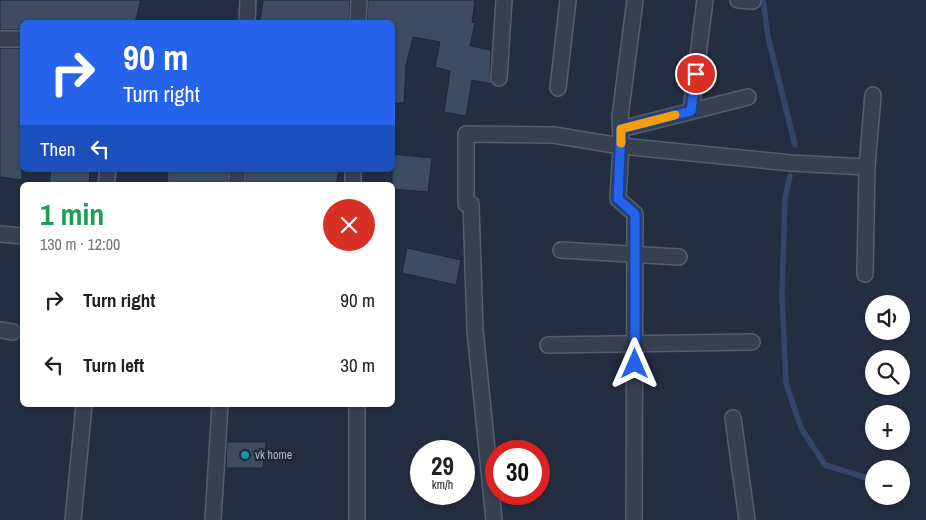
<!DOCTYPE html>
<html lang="en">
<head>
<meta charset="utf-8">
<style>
	:root { --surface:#fff; --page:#f2f2f2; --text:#202124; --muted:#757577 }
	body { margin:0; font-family:"Archivo Narrow",sans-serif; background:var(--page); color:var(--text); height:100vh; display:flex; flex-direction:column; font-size:19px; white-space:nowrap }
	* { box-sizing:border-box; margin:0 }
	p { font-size:16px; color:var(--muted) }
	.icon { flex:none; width:28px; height:28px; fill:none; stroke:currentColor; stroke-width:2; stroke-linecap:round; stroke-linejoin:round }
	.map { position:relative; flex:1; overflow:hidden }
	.panel { position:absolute; left:20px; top:182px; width:375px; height:225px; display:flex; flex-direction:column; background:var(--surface); border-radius:8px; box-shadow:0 1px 4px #0004 }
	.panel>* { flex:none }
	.top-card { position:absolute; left:20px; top:20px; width:375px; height:152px; border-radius:8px; box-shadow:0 1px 4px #0004; background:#2563eb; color:#fff; overflow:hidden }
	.buttons { position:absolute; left:865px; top:295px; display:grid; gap:10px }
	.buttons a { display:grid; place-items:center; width:45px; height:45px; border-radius:50%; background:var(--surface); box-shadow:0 1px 4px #0004; font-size:25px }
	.speed { position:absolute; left:410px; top:440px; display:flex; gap:10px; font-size:25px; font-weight:700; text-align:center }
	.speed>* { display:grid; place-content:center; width:65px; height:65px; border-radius:50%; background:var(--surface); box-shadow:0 1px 4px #0004; line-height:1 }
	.speed small { font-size:12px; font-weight:400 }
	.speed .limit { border:8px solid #d22; background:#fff; color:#111 }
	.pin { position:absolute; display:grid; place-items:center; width:42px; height:42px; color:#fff; margin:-21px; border:2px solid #fff; border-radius:50%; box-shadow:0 1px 5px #0007 }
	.me { position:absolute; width:55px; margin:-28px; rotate:0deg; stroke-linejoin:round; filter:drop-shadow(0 0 4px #0008) }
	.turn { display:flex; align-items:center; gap:18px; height:105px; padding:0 20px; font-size:22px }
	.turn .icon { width:65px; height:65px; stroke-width:2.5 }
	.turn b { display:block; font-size:35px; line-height:42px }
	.then { display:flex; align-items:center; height:48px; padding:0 20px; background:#0003; gap:10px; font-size:19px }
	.round { display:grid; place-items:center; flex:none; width:52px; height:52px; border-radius:26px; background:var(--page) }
	.summary { display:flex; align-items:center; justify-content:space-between; height:85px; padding:0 20px }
	h1 { font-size:30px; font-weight:700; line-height:38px; color:#1e9e55 }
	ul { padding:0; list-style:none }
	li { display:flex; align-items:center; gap:15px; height:65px; padding:0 20px }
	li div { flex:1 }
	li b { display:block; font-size:19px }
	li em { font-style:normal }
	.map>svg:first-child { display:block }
</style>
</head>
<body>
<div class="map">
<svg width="926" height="520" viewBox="0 0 926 520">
	<rect width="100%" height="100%" fill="#232e41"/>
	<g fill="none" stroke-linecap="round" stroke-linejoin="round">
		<!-- stream -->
		<g stroke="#344668" stroke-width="5.5">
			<polyline points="763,0 768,37 795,145"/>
			<polyline points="790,176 785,199 782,295 786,383 801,428 825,465 874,480"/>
		</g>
	</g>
	<!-- building -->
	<g fill="#3e4c61" stroke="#1e2738">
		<polygon points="0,0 141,0 135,22 22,22 22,30 0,30"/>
		<polygon points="263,0 350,0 349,22 260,22"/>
		<polygon points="368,0 475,0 472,22 475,23 470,46 491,50 490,77 492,84 472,80 466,116 444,112 450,71 435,67 440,42 413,37 406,65 404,103 392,103 392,22 367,22"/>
		<polygon points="0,48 22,48 22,180 0,177"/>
		<polygon points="392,154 432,158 428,192 392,189"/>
		<polygon points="51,170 90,170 89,185 49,185"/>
		<polygon points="168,170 229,170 227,185 167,185"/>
		<polygon points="247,170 339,170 336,185 245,185"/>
		<polygon points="407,248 461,260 456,285 402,273"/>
		<polygon points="227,442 266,442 263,468 226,468"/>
	</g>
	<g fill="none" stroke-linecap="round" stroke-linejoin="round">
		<!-- minor casing -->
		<g stroke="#555e6f" stroke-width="18">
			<g id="minor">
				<polyline points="738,0 753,1"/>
				<polyline points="247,22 248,0"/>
				<polyline points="358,22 359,0"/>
				<polyline points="0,39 22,39"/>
				<polyline points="499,78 504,0"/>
				<polyline points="558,88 568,0"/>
				<polyline points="691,111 705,0"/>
				<polyline points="621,129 748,97"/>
				<polyline points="106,185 108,170"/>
				<polyline points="236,185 238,170"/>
				<polyline points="353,185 353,170"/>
				<polyline points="0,234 22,236"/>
				<polyline points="561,250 679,257"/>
				<polyline points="865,274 867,167 873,95"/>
				<polyline points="0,330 13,332"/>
				<polyline points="548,345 752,342"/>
				<polyline points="357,405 357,520"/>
				<polyline points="733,418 747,520"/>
				<polyline points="73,520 84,405"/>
				<polyline points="213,520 220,405"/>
				<polyline points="494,520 475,330 471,204 466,204 466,134 553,135 621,146 791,163 867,167"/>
				<polyline points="634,520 635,214 618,199 621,146 620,117 635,0"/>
			</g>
		</g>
		<!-- minor -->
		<use href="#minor" stroke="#374051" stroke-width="15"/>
	</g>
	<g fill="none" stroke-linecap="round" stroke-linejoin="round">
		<!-- route casing -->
		<g stroke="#184099" stroke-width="12">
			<polyline id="route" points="635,364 635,214 618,199 621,129 691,111 696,74"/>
		</g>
		<!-- route -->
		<use href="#route" stroke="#2563eb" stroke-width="9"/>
		<!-- slow -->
		<polyline stroke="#f59e0b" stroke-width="9" points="621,143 621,129 675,115"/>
	</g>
	<!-- markers -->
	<circle fill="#0f9aa8" stroke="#1c2536" stroke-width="2" cx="245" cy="455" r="5"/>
	<g text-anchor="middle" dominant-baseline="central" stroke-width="4" stroke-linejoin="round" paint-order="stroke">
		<!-- poi labels -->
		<g font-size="12" fill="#b4bbcc" stroke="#1c2536" text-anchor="start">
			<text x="255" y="455">vk home</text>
		</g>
	</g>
</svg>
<div class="buttons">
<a><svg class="icon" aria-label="sound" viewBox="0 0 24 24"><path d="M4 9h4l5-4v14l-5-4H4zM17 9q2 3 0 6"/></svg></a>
<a><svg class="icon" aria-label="search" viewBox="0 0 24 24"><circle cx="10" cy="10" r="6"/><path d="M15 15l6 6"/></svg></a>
<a>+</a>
<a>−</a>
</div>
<div class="speed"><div>29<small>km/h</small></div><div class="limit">30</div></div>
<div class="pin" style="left:696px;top:74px;background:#d93025"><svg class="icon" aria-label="arrive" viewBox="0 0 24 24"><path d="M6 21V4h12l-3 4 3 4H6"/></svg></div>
<svg class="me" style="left:635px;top:364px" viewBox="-20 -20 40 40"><path d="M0-17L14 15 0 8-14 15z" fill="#2563eb" stroke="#fff" stroke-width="4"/></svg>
<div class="top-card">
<div class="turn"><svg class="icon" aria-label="right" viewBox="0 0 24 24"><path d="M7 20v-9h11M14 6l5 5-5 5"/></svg><div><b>90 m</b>Turn right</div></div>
<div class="then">Then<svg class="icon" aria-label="left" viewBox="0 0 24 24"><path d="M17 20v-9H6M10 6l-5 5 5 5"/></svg></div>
</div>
<section class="panel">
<div class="summary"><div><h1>1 min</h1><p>130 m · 12:00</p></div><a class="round" style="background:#d93025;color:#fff"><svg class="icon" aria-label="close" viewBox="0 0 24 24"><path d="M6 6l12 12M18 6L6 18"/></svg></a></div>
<ul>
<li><svg class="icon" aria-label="right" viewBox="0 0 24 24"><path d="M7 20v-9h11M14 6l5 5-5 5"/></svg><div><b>Turn right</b></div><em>90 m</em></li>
<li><svg class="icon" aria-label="left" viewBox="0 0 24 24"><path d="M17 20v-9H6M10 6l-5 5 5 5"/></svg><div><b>Turn left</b></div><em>30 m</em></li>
</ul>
</section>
</div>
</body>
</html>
